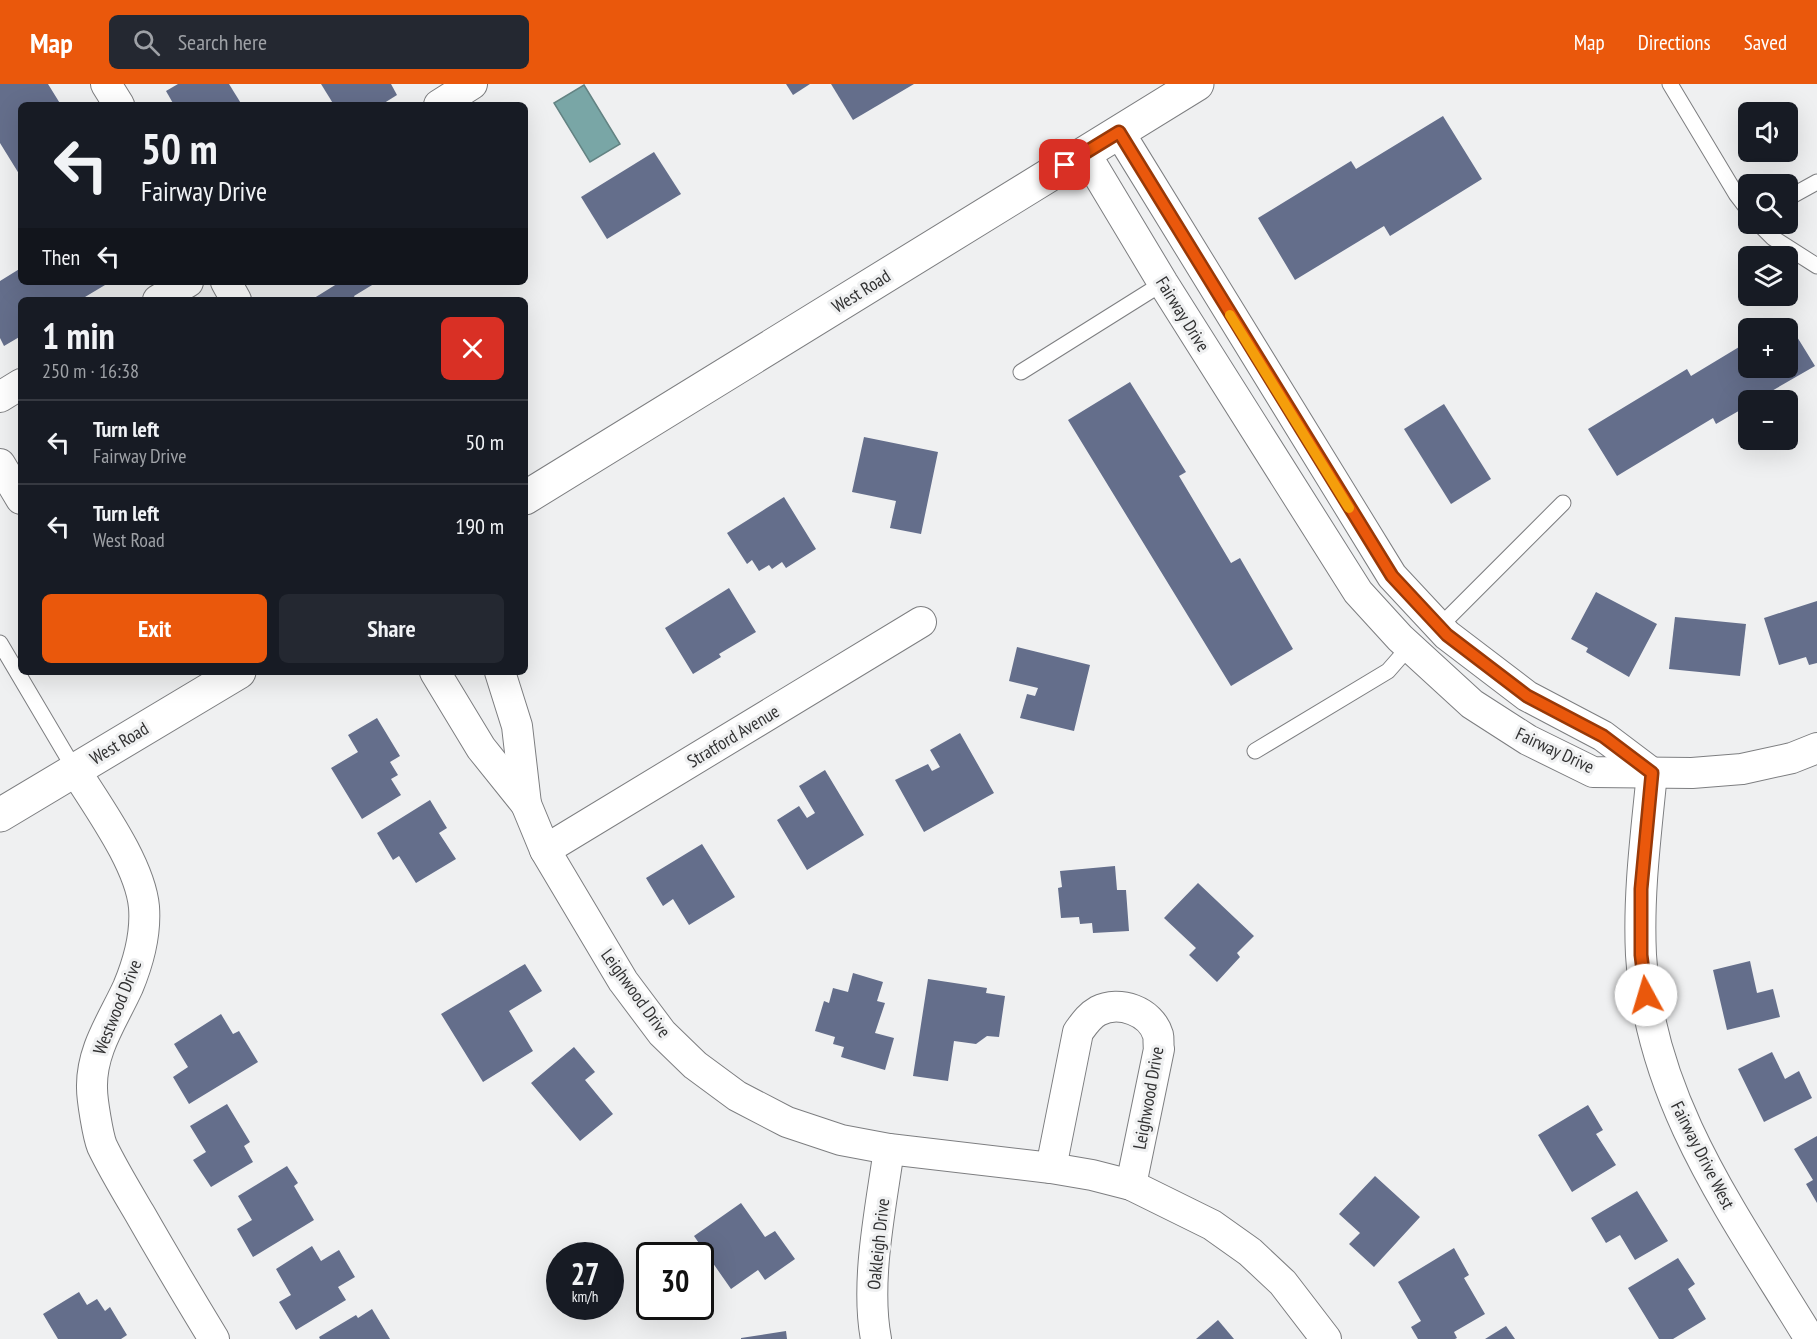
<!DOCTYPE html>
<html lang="en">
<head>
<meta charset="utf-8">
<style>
	:root { --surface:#171b24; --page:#242831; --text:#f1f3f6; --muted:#9ea1a6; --line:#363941; --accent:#ea580c }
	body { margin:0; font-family:"PT Sans Narrow",sans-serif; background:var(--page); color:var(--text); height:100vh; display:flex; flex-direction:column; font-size:22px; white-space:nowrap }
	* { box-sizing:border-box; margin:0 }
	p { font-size:20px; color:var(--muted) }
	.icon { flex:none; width:33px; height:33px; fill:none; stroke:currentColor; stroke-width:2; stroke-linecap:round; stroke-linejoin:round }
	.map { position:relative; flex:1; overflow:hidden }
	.panel { position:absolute; left:18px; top:213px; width:510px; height:378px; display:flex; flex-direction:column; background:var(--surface); border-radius:9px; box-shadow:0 6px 24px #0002 }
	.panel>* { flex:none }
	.hud { position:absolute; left:18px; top:18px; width:510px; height:183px; border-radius:9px; box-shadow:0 6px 24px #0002; background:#171b24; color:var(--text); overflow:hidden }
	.buttons { position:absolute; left:1738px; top:18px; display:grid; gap:12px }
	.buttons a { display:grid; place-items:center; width:60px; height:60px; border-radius:9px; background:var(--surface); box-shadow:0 6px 24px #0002; font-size:30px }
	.speed { position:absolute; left:546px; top:1158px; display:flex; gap:12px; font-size:30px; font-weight:700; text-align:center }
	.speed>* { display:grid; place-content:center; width:78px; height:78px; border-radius:50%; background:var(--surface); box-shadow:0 6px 24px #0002; line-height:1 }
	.speed small { font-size:15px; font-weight:400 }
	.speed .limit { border:3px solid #111; border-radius:9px; background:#fff; color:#111 }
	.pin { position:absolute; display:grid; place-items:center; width:51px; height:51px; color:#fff; margin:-26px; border-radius:12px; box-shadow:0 3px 9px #0006 }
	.me { position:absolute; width:66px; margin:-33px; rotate:354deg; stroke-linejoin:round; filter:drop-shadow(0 0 4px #0008) }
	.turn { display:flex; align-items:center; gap:21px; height:126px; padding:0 24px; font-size:27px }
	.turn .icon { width:78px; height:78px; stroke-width:2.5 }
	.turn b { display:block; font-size:42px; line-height:51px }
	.then { display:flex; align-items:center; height:57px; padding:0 24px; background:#0003; gap:12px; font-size:22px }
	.round { display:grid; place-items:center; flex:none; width:63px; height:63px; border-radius:9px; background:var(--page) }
	.summary { display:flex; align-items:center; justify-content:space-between; height:102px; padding:0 24px }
	h1 { font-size:36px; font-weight:600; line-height:45px }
	.action { display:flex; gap:12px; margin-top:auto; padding:12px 24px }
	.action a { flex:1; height:69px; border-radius:9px; background:var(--accent); color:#fff; font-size:24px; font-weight:600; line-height:69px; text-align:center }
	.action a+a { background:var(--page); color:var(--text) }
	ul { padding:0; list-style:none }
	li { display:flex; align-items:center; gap:18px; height:84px; padding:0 24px; border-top:2px solid var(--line) }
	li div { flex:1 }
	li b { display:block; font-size:22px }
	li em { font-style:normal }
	header { display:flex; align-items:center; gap:36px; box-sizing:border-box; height:84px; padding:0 30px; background:var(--accent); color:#fff }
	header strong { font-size:28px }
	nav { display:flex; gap:33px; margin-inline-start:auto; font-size:21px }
	.search { width:420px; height:54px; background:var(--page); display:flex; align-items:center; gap:15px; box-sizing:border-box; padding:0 21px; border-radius:9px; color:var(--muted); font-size:22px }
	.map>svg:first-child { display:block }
</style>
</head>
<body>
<header>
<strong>Map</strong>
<div class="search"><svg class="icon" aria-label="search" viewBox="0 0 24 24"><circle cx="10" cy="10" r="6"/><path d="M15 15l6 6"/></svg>Search here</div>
<nav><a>Map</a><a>Directions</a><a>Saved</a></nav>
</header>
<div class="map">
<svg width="1817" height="1255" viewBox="0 0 1817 1255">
	<rect width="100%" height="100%" fill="#eff0f1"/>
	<!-- water -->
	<polygon fill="#79a6a6" stroke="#638383" stroke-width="1.5" points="584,1 620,60 590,78 554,19"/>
	<!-- building -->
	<g fill="#646e8b">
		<polygon points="0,0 48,0 61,21 21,21 21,93 0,59"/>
		<polygon points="178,0 229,0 242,21 174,21 166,7"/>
		<polygon points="321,0 391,0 397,11 381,21 334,21"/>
		<polygon points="786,0 810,0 793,11"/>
		<polygon points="831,0 914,0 853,36"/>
		<polygon points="1443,32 1482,95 1390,152 1384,142 1295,196 1258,134 1351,77 1356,85"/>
		<polygon points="654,68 681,110 607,155 581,113"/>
		<polygon points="21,184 21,198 110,198 80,216 21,216 21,252 4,262 0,254 0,197"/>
		<polygon points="340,198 377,198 354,212 356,216 311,216"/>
		<polygon points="1786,235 1815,282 1756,316 1749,316 1749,321 1716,340 1713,334 1617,392 1588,345 1687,285 1691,292 1749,257 1749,284 1788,284 1788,244 1770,244"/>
		<polygon points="1130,298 1186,388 1179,392 1231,479 1240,474 1293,565 1231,602 1068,336"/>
		<polygon points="1444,320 1491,395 1451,420 1404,345"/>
		<polygon points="864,353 938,368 921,450 890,444 896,417 852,408"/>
		<polygon points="784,413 816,465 786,484 782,478 772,485 769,481 759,487 752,476 747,480 727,449"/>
		<polygon points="729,504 756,548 719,570 721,573 693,590 665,544"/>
		<polygon points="1596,508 1657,540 1629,593 1586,568 1588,564 1571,555"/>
		<polygon points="1817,517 1817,579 1809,581 1806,573 1779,581 1764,534"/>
		<polygon points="1675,533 1746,540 1740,592 1669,585"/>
		<polygon points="1017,563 1090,581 1074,647 1020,634 1027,610 1035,612 1038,604 1009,597"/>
		<polygon points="377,634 400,672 390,678 398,691 391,695 401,711 362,735 331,684 358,668 348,651"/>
		<polygon points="960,649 994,709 924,748 895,696 928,680 932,687 940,683 930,666"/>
		<polygon points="825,686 864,751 807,786 777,736 799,722 807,734 815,729 799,702"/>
		<polygon points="430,716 447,744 439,749 456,775 416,799 399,772 393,776 377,749"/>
		<polygon points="702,760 735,813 689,841 673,815 663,822 646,794"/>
		<polygon points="1115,782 1117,806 1126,806 1129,847 1093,849 1092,839 1080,840 1079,833 1061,834 1058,804 1062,803 1060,787"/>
		<polygon points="1198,799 1254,852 1237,869 1240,873 1217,898 1189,871 1196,864 1164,834"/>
		<polygon points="1750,877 1757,909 1773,905 1780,933 1727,946 1713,886"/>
		<polygon points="525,880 542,907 509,927 533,967 483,998 441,930"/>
		<polygon points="853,889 883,898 877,917 885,919 875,949 894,954 885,986 841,973 844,963 833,960 835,953 815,947 824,917 829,919 833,904 848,908"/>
		<polygon points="928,895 987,904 986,909 1005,912 999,953 987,952 976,960 954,957 948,997 913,992"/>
		<polygon points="221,930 233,950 239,947 258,978 189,1020 173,993 188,983 174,960"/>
		<polygon points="574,963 595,988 585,996 613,1030 580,1057 531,999"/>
		<polygon points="1772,968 1785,995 1799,987 1812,1014 1764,1038 1738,985"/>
		<polygon points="227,1020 250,1058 244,1062 253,1078 211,1103 193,1076 206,1068 190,1042"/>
		<polygon points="1588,1021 1603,1046 1596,1050 1616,1081 1572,1108 1538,1051"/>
		<polygon points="1817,1052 1817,1119 1806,1100 1813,1096 1794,1065"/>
		<polygon points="287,1082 298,1099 294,1102 314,1136 253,1173 237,1145 252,1136 238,1112"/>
		<polygon points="1375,1092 1420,1133 1374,1183 1349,1160 1360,1149 1339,1130"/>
		<polygon points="1637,1107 1668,1157 1635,1176 1620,1151 1606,1159 1591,1134"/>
		<polygon points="741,1119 765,1153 775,1147 795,1175 765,1196 758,1186 731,1205 694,1152"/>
		<polygon points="312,1162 321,1177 339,1166 355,1193 338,1203 346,1216 296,1246 279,1218 291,1211 276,1185"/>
		<polygon points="1454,1164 1469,1191 1464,1194 1485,1230 1454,1248 1457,1254 1455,1255 1418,1255 1411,1243 1421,1237 1398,1198"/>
		<polygon points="1678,1174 1695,1200 1688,1205 1706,1235 1673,1255 1659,1255 1628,1204"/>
		<polygon points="79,1208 87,1221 97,1215 105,1227 110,1223 127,1251 121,1255 58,1255 43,1230"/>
		<polygon points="372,1225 390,1255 320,1255 319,1253 356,1231 358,1234"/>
		<polygon points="1218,1236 1234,1255 1196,1255"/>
		<polygon points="1506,1242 1515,1255 1485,1255"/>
		<polygon points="786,1247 787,1255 741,1255 741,1254"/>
	</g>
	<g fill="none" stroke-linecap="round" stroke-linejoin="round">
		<!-- service casing -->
		<g stroke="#7d7e80" stroke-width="17">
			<g id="service">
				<polyline points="1670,0 1736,110 1749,127"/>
				<polyline points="1788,114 1817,98"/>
				<polyline points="1759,140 1773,154 1817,182"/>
				<polyline points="1021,288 1163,199"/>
				<polyline points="1439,543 1563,419"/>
				<polyline points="0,559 75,686"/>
				<polyline points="1255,667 1388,587 1409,563"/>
			</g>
		</g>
		<!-- minor casing -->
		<g stroke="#7d7e80" stroke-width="32">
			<g id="minor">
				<polyline points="106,0 119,21"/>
				<polyline points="439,21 472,0"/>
				<polyline points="1119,48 1392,492 1447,551 1527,612 1603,652 1652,689"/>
				<polyline points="1085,69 1163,199 1358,508 1400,554 1472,620 1528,656 1593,688 1692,689 1742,685 1792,674 1817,664"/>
				<polyline points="226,198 236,216"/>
				<polyline points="158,216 188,198"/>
				<polyline points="0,313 21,300"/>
				<polyline points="0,380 21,415"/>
				<polyline points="435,588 481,664 526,720"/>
				<polyline points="500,588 517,642 526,720 545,766 623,897 662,949 695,981 737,1012 787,1038 841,1056 889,1065 1051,1084 1092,1091 1131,1101 1212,1141 1250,1168 1283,1199 1326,1255"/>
				<path d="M75 686C98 723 140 780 144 823 146 849 138 879 128 903 113 936 91 966 92 1004 92 1016 98 1052 102 1062 113 1085 127 1108 140 1130 164 1172 189 1214 214 1255"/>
				<path d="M1652 689C1646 750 1638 810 1641 871 1650 1019 1736 1133 1810 1255"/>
				<polyline points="545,766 921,538"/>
				<path d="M1051 1084 1078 948C1084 940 1089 932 1098 927 1119 916 1151 927 1158 951 1159 955 1158 961 1159 965L1131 1101"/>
				<path d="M876 1255C865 1197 881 1123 889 1065"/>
			</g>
		</g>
		<!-- secondary casing -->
		<g stroke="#7d7e80" stroke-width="35">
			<g id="secondary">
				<polyline points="525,414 1197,0"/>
				<polyline points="0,731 239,588"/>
			</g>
		</g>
		<!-- service -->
		<use href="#service" stroke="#fff" stroke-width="15"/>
		<!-- minor -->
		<use href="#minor" stroke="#fff" stroke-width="30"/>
		<!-- secondary -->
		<use href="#secondary" stroke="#fff" stroke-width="33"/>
	</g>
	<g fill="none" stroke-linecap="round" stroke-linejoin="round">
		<!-- route casing -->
		<g stroke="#983908" stroke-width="15">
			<polyline id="route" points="1065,81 1119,48 1392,492 1447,551 1527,612 1603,652 1652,689 1641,805 1641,871 1646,911"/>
		</g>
		<!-- route -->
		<use href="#route" stroke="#ea580c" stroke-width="10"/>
		<!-- slow -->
		<polyline stroke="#f59e0b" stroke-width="10" points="1230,231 1349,424"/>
	</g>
	<g text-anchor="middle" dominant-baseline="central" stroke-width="6" stroke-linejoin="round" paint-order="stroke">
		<!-- street labels -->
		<g font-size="18" fill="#313132" stroke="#eff0f1">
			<text transform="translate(861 207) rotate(-32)">West Road</text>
			<text transform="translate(1183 230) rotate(58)">Fairway Drive</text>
			<text transform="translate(733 652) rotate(-31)">Stratford Avenue</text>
			<text transform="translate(119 659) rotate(-31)">West Road</text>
			<text transform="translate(1555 666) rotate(25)">Fairway Drive</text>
			<text transform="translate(636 909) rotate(54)">Leighwood Drive</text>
			<text transform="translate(117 923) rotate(-68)">Westwood Drive</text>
			<text transform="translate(1148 1014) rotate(-80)">Leighwood Drive</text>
			<text transform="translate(1703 1071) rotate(63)">Fairway Drive West</text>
			<text transform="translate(878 1160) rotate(-84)">Oakleigh Drive</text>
		</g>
	</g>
</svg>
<div class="buttons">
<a><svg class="icon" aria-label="sound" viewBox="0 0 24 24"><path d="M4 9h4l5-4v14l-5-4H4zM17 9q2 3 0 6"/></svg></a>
<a><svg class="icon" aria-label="search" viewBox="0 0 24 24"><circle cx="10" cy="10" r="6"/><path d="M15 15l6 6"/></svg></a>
<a><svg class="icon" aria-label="layers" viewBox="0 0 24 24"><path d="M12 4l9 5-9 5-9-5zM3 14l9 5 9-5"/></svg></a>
<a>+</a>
<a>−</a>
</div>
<div class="speed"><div>27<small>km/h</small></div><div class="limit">30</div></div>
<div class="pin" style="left:1065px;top:81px;background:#d93025"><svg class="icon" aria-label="arrive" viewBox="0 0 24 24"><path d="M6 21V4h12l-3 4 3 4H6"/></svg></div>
<svg class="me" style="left:1646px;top:911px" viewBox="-20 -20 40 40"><circle r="19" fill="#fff"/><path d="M0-13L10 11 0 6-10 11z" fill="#ea580c"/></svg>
<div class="hud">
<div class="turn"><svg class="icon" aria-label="left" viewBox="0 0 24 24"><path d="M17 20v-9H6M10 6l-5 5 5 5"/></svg><div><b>50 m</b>Fairway Drive</div></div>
<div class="then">Then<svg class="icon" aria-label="left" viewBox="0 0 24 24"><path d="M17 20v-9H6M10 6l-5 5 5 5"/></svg></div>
</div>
<section class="panel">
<div class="summary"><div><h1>1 min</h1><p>250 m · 16:38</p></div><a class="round" style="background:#d93025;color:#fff"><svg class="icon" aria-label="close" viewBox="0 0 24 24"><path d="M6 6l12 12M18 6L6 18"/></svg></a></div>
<ul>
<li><svg class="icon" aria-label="left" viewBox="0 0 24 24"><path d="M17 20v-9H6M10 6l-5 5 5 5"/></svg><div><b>Turn left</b><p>Fairway Drive</p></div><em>50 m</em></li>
<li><svg class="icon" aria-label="left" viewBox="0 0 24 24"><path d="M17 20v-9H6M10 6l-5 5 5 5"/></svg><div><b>Turn left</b><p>West Road</p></div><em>190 m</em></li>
</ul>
<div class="action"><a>Exit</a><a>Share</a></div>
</section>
</div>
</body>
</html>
